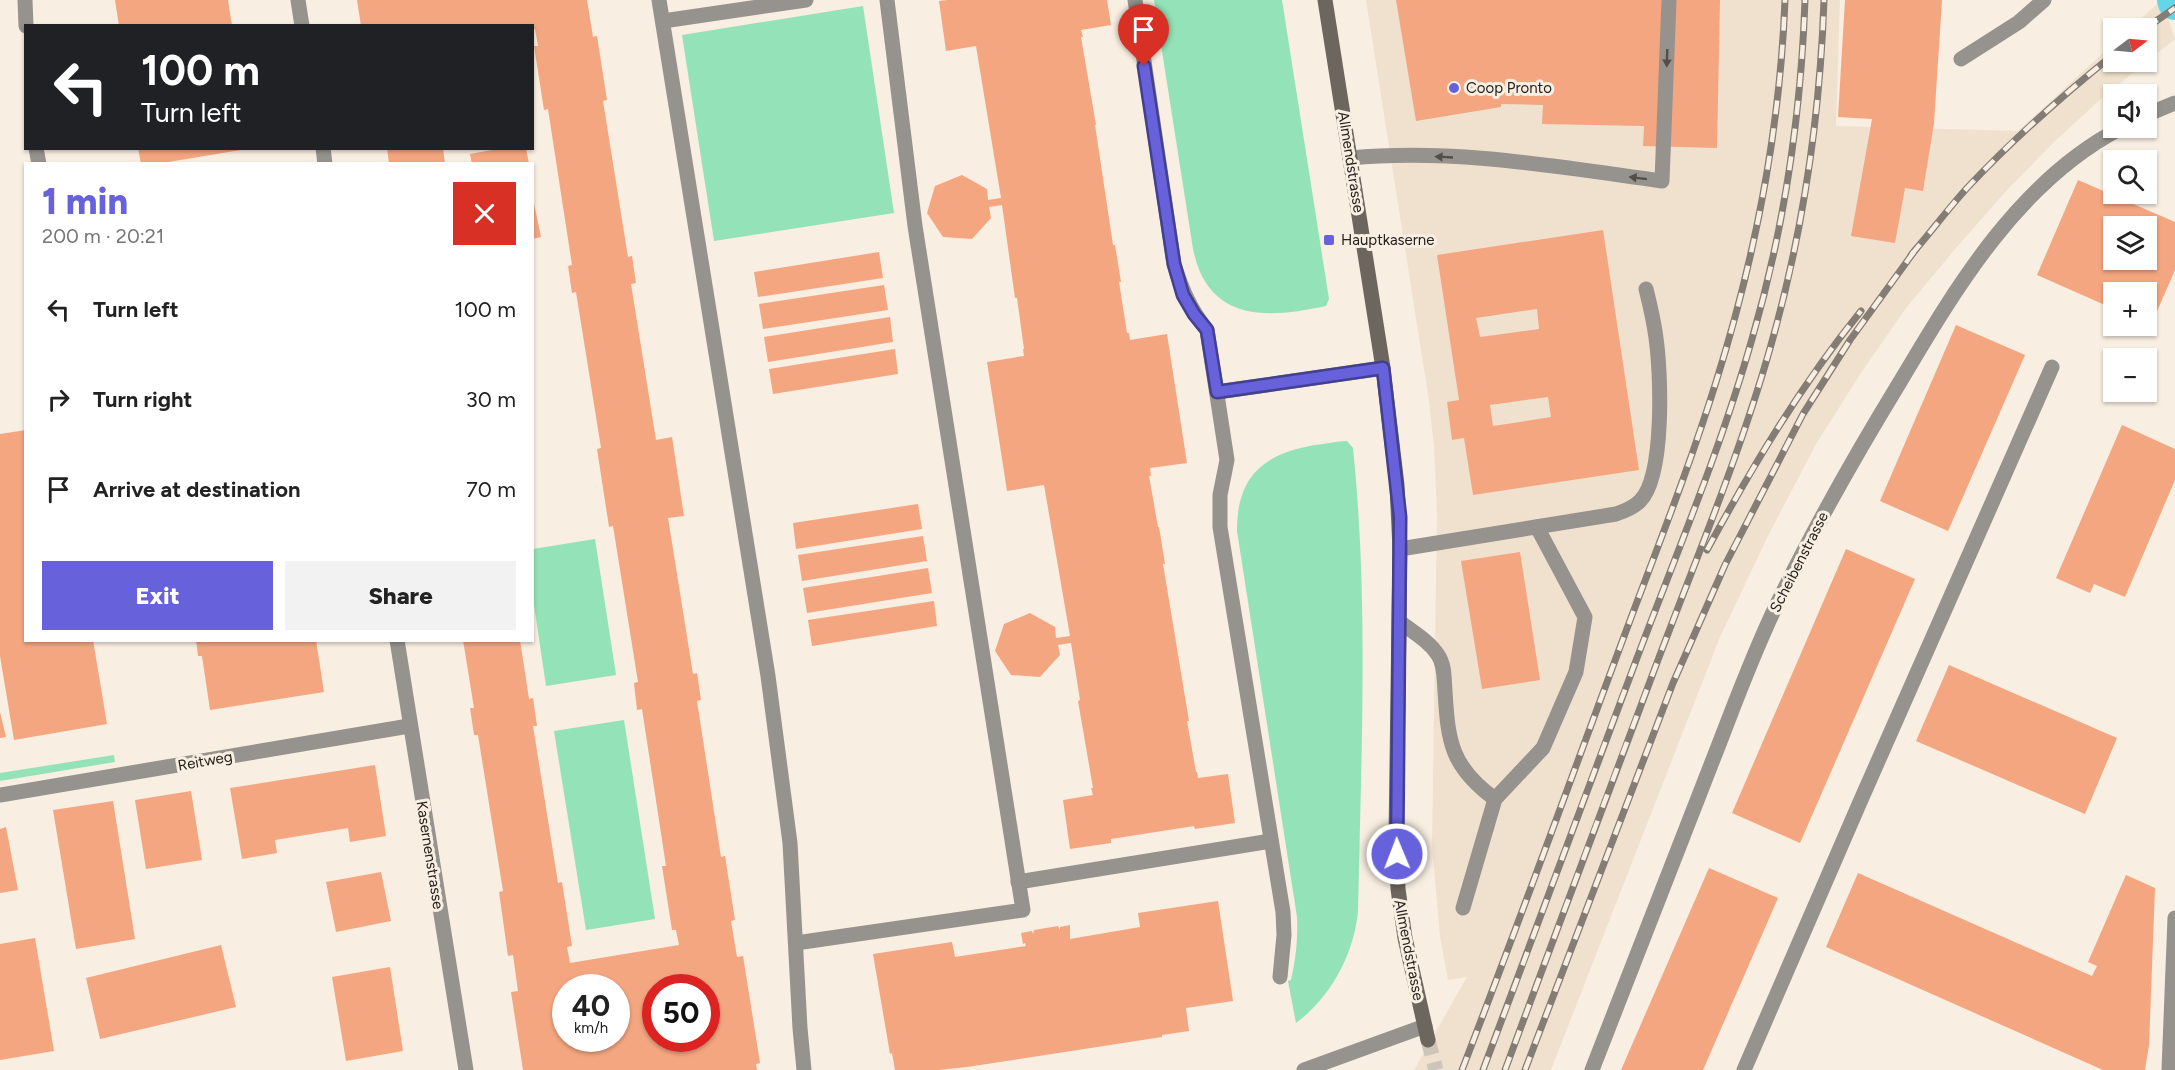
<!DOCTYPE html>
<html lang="en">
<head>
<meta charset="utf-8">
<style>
	:root { --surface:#fff; --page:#f2f2f2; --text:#222; --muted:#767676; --accent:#6762dc }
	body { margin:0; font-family:Figtree,sans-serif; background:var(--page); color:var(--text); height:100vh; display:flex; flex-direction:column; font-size:22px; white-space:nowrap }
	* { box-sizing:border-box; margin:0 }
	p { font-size:20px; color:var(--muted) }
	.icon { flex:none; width:33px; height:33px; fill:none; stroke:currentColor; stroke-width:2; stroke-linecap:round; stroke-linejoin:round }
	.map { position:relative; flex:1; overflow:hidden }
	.side { position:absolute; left:24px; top:162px; width:510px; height:480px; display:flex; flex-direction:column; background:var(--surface); border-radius:0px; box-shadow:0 2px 4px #0004 }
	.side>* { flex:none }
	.hud { position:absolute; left:24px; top:24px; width:510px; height:126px; border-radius:0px; box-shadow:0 2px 4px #0004; background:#202124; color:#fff; overflow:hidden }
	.needle { width:39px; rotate:74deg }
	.controls { position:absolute; left:2103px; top:18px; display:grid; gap:12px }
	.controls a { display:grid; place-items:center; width:54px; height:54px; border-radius:0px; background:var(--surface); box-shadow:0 2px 4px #0004; font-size:30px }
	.speed { position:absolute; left:552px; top:974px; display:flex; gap:12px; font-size:30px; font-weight:700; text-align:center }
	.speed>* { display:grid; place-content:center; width:78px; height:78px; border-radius:50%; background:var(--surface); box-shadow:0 2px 4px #0004; line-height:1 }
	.speed small { font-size:15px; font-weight:400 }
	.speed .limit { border:9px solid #d22; background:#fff; color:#111 }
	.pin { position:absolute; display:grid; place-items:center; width:51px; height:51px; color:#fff; margin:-62px -26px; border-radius:50% 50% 50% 0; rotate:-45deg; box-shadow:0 0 6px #0007 }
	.pin .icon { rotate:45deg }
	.me { position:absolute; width:66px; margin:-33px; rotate:359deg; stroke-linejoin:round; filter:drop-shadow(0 0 4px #0008) }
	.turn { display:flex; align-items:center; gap:21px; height:126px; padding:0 18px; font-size:27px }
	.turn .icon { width:78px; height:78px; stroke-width:2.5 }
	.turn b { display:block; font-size:42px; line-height:51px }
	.round { display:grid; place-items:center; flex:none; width:63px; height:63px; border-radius:0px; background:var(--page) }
	.overview { display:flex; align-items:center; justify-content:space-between; height:102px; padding:0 18px }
	h1 { font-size:36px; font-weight:800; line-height:45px; color:var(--accent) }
	.button { display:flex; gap:12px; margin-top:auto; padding:12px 18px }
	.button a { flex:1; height:69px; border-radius:0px; background:var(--accent); color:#fff; font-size:24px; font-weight:800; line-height:69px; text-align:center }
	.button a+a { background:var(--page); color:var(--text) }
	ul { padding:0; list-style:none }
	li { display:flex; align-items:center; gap:18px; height:90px; padding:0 18px }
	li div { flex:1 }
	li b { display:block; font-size:22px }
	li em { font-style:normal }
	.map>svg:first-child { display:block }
</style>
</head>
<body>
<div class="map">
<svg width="2175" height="1070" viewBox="0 0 2175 1070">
	<rect width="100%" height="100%" fill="#f8eee1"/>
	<!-- built -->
	<polygon fill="#f0e1ce" points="1366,0 1840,0 1836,126 2018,131 2113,44 2114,62 2146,62 2146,28 2130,28 2162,0 2175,39 2103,97 2054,142 2007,190 1956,248 1906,308 1863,370 1816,444 1769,534 1720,637 1551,1070 1414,1070 1467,977 1448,980 1440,936 1432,845 1437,514 1434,446 1429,401"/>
	<!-- green -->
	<g fill="#94e2b7">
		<path d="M1154 0H1282L1329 299 1326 306C1266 319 1208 322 1193 249Z"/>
		<polygon points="863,6 894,213 714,241 682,35"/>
		<path d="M1347 441 1353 448C1369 602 1361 756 1358 911 1354 954 1331 997 1296 1023L1288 981 1291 980C1296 958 1298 939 1297 917L1237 531C1237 476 1263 454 1315 445 1326 444 1337 441 1347 441Z"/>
		<polygon points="595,539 616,675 546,686 533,598 533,549"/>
		<polygon points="624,720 655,919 586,930 554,731"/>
		<polygon points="114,755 115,762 0,781 0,773"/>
	</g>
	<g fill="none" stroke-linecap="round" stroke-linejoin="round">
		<!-- canal -->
		<polyline stroke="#64d6e8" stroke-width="34" points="2174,0 2175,3"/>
	</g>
	<!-- building -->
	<g fill="#f4a680" fill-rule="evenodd">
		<polygon points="115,0 228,0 232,26 119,26"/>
		<path d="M357 0H587L593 37 597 36 607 100 603 101 628 257 632 256 636 283 631 284 656 440 672 437 684 516 668 518 693 674 697 673 701 700 697 701 721 857 725 856 735 920 731 921 737 957 743 956 760 1063 756 1064 757 1070H523L511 992 518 991 513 955 508 956 499 892 503 891 478 735H474L470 708H474L463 640H520L529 699 533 698 537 726H533L558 883 562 882 572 946 567 947 570 963 679 945 676 930H672L662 866H666L642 709 637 710 634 683 638 682 613 526 609 527 597 449 601 448 576 292 572 293 568 266 572 265 548 109 544 110 534 46H538L535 29 532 30V26H361ZM566 987H616V1038H566ZM656 987H706V1038H656Z"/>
		<polygon points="948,0 1107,0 1111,25 1081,30 1083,37 1081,37 1096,125 1095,125 1113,245 1115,245 1121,282 1119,282 1127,333 1129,333 1130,340 1167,334 1187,463 1150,468 1151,476 1149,476 1158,527 1159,527 1165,564 1163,564 1189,721 1187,721 1196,772 1197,772 1198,778 1228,774 1235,823 1195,829 1194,826 1111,839 1111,843 1070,849 1063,800 1093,795 1091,788 1093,788 1078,701 1080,700 1071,643 1058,645 1060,655 1040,677 1011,675 995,651 1004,624 1030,613 1055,627 1056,638 1070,636 1044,485 1007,491 987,362 1024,356 1023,349 1024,349 1017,298 1015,298 1002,205 989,207 991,218 972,239 943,237 927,213 935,186 962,175 987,189 988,200 1001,198 976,46 946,51 939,1"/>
		<polygon points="1396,0 1720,0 1717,148 1643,146 1644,126 1542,124 1543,105 1501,104 1501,107 1416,121"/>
		<polygon points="1845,0 1942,0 1934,123 1923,191 1905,188 1895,243 1851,236 1872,119 1838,117"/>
		<polygon points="138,148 241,148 241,150 156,164 141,164"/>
		<polygon points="387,148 443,148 445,164 389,164"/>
		<polygon points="502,148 526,148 529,164 472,164 470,154"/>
		<path d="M2078 180 2175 222V270L2151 325 2146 323V292H2114V309L2037 275ZM2114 226H2146V260H2114Z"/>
		<polygon points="532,194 541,237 532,239"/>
		<path d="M1603 230 1639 470 1473 495 1464 438 1452 440 1447 402 1459 400 1437 255ZM1537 309 1539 329 1480 337 1476 318ZM1548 397 1551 417 1493 426 1490 405Z"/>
		<polygon points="879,252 883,278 758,297 754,272"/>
		<polygon points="884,285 888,310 763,329 759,304"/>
		<polygon points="890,317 893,342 768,362 764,337"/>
		<polygon points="1956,325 2025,355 1948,531 1880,501"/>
		<polygon points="895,349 898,374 773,394 769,369"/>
		<polygon points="2122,425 2175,449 2175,480 2125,597 2094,584 2090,593 2056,578"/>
		<polygon points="26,430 26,640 93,640 107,724 14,740 0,656 0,434"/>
		<polygon points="918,504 922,529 796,549 793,523"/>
		<polygon points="923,536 927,561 802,581 798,555"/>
		<polygon points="1846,549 1915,579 1800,843 1732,813"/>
		<polygon points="1520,552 1540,680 1482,689 1461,561"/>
		<polygon points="928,568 932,593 807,613 803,588"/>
		<polygon points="934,601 937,626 812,646 808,620"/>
		<polygon points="196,640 316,640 324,692 210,710 202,656 198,656"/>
		<polygon points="1949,665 2117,738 2085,814 1916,741"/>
		<polygon points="0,712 6,737 0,738"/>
		<polygon points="375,765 386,836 350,842 348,828 275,840 277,853 242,859 230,788"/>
		<polygon points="191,791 202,860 146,869 135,800"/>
		<polygon points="113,801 135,939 76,949 53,810"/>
		<polygon points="6,827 18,890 0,893 0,829"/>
		<polygon points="1709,868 1778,898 1703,1070 1621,1070"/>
		<polygon points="381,872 391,921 336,932 326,882"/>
		<polygon points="1858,873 2092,976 2097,966 2088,962 2126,875 2155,888 2149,1045 2145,1070 2103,1070 1826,947"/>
		<polygon points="1218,901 1233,1001 1186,1008 1189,1031 1162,1035 1162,1037 967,1067 938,1070 895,1070 892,1053 890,1054 873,954 952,942 955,957 1026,946 1025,943 1023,944 1021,933 1032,931 1033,934 1034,930 1058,926 1060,930 1060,927 1070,925 1070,939 1140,927 1138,913"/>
		<polygon points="35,938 54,1051 0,1060 0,944"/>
		<polygon points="221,945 236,1007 100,1039 86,978"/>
		<polygon points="390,967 403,1051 346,1061 332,977"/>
	</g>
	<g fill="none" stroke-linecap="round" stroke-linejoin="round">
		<!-- secondary-tunnel -->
		<polyline stroke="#cec5ba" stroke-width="15" stroke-dasharray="15 8" stroke-linecap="butt" points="1428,1040 1436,1070"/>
		<!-- service -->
		<g stroke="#96928d" stroke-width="15">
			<polyline points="25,0 26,26"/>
			<polyline points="659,0 768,676 790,843 800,1028 804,1070"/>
			<path d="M1135 0 1174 264C1182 290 1190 309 1207 330L1227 460 1220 495V527L1283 912 1284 935 1280 977"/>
			<polyline points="663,21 806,0"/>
			<polyline points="1961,59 2019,22 2044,0"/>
			<polyline points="36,148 39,164"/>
			<path d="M1350 158C1454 148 1559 167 1662 181L1669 0"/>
			<polyline points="1217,392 1383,368"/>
			<path d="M1400 549 1616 514C1625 511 1633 508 1640 501 1665 476 1661 373 1656 338 1654 322 1650 305 1646 289"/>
			<path d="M1400 622C1413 632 1429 641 1438 655 1445 665 1444 680 1445 691 1448 742 1451 767 1495 799"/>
			<polyline points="1018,882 1271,841"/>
			<polyline points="1463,908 1495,799 1543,748 1576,672 1585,617 1537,527"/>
			<polyline points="796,943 1023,910 915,226 887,0"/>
		</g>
		<!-- pedestrian -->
		<polyline stroke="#96928d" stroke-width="15" points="1744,1070 1860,802 2052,367"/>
		<!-- minor -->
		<g stroke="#96928d" stroke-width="15">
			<polyline points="298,0 302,26"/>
			<polyline points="2146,115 2175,103"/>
			<polyline points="323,148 325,164"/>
			<polyline points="397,640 466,1070"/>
			<polyline points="0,795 409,726"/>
			<path d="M1592 1070C1633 966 1673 861 1714 757 1734 706 1753 653 1777 604 1814 528 1856 454 1900 382 1957 286 2019 181 2121 128"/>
			<polyline points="2169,1070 2175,918"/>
		</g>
		<!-- tertiary -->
		<polyline stroke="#96928d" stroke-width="15" points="1304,1070 1425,1026"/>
		<!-- secondary -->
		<polyline stroke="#6c665f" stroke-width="15" points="1325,0 1383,368 1397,485 1400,549 1396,837 1398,889 1405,938 1428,1040"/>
		<!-- rail casing -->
		<g stroke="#847d75" stroke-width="7">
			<g id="rail">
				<polyline points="2146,28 2175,8"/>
				<path d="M1911 255C1930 233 1948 209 1967 188 2013 139 2062 96 2114 54"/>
				<path d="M1707 550C1752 467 1801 385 1861 311"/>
				<path d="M1462 1070C1515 933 1565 795 1616 658 1650 566 1687 475 1716 382 1755 258 1780 130 1785 0"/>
				<path d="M1483 1070C1535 933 1585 795 1637 658 1677 552 1721 448 1752 339 1784 229 1801 115 1805 0"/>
				<path d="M1505 1070C1555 936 1604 802 1655 668 1695 561 1740 455 1771 345 1803 232 1820 117 1824 0"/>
				<polyline points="1525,1070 1673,683 1725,565 1803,414 1850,340 1916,249"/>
			</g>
		</g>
		<!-- rail -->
		<use href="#rail" stroke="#f8eee1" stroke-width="4.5" stroke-dasharray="14" stroke-linecap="butt"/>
	</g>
	<!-- one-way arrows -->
	<defs><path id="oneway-solid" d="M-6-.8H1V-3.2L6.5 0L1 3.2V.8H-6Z" transform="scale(1.5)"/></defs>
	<g fill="#524e49">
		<use href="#oneway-solid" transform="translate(1667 58) rotate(92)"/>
		<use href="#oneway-solid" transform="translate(1444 157) rotate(-177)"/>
		<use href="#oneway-solid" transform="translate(1638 178) rotate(-173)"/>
	</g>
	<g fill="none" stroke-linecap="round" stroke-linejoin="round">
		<!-- route casing -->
		<g stroke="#43408f" stroke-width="15">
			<polyline id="route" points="1144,66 1174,264 1183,295 1194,314 1207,330 1217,392 1383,368 1400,517 1397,854"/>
		</g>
		<!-- route -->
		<use href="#route" stroke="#6762dc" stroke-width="10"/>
	</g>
	<!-- markers -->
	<g fill="#6762dc" stroke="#f8eee1" stroke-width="2">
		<circle cx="1454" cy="88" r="6"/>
		<rect x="1323" y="234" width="12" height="12" rx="3"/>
	</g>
	<g text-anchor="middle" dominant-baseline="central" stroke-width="6" stroke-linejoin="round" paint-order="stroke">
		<!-- poi labels -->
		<g font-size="15" fill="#25211c" stroke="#f8eee1" text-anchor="start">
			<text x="1466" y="88">Coop Pronto</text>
			<text x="1341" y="240">Hauptkaserne</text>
		</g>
		<!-- street labels -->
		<g font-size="15" fill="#25211c" stroke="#f8eee1">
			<text transform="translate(1351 162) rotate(81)">Allmendstrasse</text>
			<text transform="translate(1799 562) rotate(-63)">Scheibenstrasse</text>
			<text transform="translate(205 761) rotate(-10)">Reitweg</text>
			<text transform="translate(430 855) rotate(81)">Kasernenstrasse</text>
			<text transform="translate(1409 950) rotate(79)">Allmendstrasse</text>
		</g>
	</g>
</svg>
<div class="controls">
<a><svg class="needle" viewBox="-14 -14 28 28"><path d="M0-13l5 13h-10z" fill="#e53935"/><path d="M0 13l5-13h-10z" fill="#767676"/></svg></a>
<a><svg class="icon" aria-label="sound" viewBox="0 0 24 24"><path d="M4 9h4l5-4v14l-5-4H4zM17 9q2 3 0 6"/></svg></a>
<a><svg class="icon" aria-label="search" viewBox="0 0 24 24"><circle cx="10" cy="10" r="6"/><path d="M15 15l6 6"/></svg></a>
<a><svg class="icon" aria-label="layers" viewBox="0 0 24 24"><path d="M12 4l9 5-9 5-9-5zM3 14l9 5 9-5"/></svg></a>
<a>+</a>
<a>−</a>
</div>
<div class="speed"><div>40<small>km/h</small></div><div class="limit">50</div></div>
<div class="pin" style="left:1144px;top:66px;background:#d93025"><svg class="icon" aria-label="arrive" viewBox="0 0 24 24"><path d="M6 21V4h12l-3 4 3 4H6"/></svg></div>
<svg class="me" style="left:1397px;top:854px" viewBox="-20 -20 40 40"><circle r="17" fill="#6762dc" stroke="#fff" stroke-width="3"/><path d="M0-11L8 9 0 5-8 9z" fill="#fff"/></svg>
<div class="hud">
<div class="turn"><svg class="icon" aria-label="left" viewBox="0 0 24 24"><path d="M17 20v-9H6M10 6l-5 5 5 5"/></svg><div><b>100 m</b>Turn left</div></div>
</div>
<section class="side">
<div class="overview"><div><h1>1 min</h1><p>200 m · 20:21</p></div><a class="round" style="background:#d93025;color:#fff"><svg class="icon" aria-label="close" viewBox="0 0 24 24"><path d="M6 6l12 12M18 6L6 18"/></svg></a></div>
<ul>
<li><svg class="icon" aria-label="left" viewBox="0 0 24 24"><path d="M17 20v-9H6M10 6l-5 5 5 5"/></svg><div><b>Turn left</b></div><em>100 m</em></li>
<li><svg class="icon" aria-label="right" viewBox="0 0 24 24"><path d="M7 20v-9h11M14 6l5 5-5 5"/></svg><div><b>Turn right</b></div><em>30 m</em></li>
<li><svg class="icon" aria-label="arrive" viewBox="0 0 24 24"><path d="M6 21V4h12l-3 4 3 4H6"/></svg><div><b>Arrive at destination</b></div><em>70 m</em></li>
</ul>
<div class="button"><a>Exit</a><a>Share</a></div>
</section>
</div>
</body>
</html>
